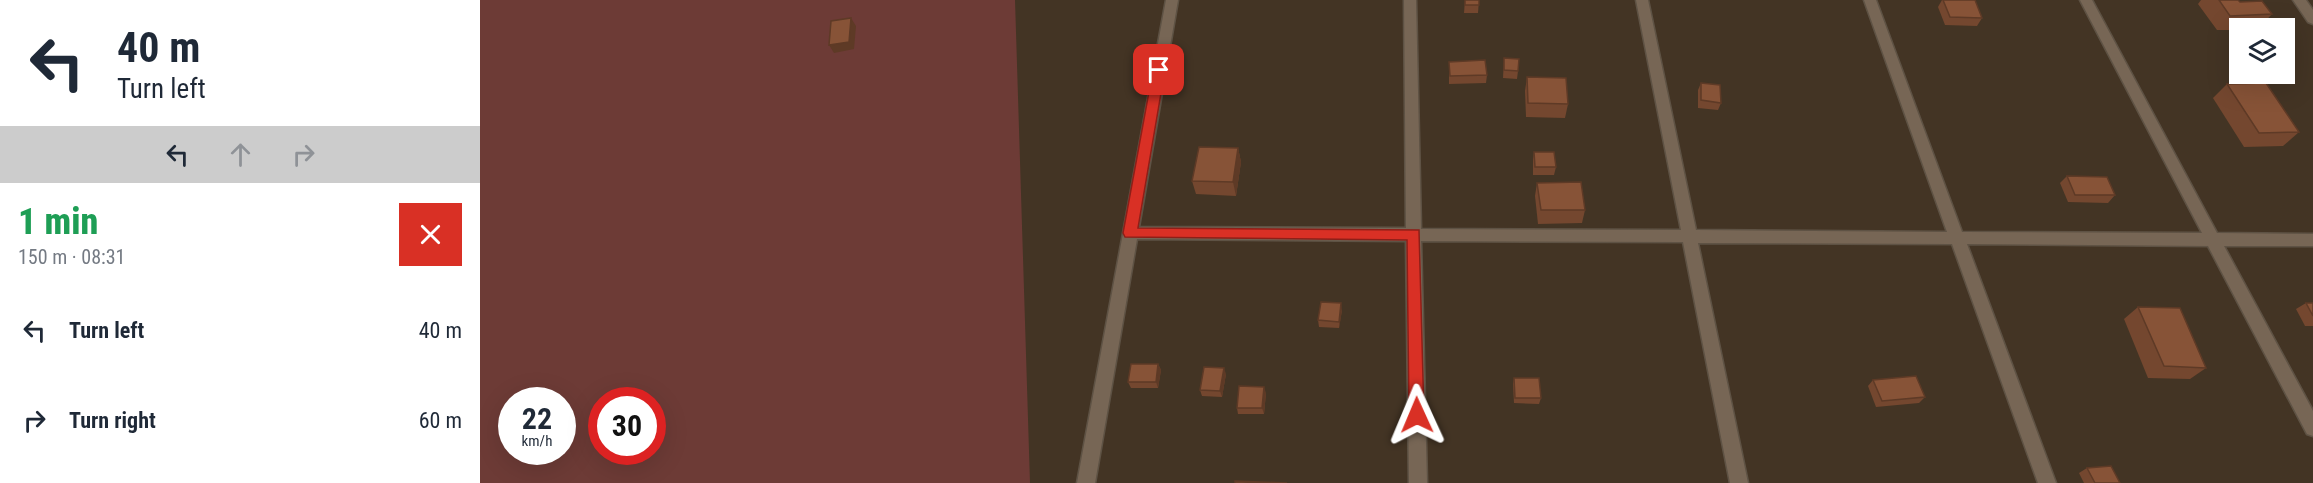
<!DOCTYPE html>
<html lang="en">
<head>
<meta charset="utf-8">
<style>
	:root { --surface:#fff; --page:#f6f6f7; --text:#1f2937; --muted:#747a83 }
	body { margin:0; font-family:"Roboto Condensed",sans-serif; background:var(--page); color:var(--text); height:100vh; display:flex; flex-direction:column; font-size:22px; white-space:nowrap }
	* { box-sizing:border-box; margin:0 }
	p { font-size:20px; color:var(--muted) }
	.icon { flex:none; width:33px; height:33px; fill:none; stroke:currentColor; stroke-width:2; stroke-linecap:round; stroke-linejoin:round }
	.map { position:relative; flex:1; overflow:hidden }
	.details { display:flex; flex-direction:column; background:var(--surface); width:480px }
	.details>* { flex:none }
	.banner { background:#fff; color:var(--text); overflow:hidden }
	.controls { position:absolute; left:1749px; top:18px; display:grid; gap:12px }
	.controls a { display:grid; place-items:center; width:66px; height:66px; border-radius:0px; background:var(--surface); box-shadow:0 6px 24px #0002; font-size:30px }
	.speed { position:absolute; left:18px; top:387px; display:flex; gap:12px; font-size:30px; font-weight:700; text-align:center }
	.speed>* { display:grid; place-content:center; width:78px; height:78px; border-radius:50%; background:var(--surface); box-shadow:0 6px 24px #0002; line-height:1 }
	.speed small { font-size:15px; font-weight:400 }
	.speed .limit { border:9px solid #d22; background:#fff; color:#111 }
	.pin { position:absolute; display:grid; place-items:center; width:51px; height:51px; color:#fff; margin:-26px; border-radius:12px; box-shadow:0 3px 9px #0006 }
	.me { position:absolute; width:66px; margin:-33px; rotate:359deg; stroke-linejoin:round; filter:drop-shadow(0 0 4px #0008) }
	.turn { display:flex; align-items:center; gap:21px; height:126px; padding:0 18px; font-size:27px }
	.turn .icon { width:78px; height:78px; stroke-width:2.5 }
	.turn b { display:block; font-size:42px; line-height:51px }
	.lanes { display:flex; align-items:center; height:57px; padding:0 18px; background:#0003; justify-content:center; gap:30px; direction:ltr }
	.lanes .off { opacity:.35 }
	.round { display:grid; place-items:center; flex:none; width:63px; height:63px; border-radius:0px; background:var(--page) }
	.overview { display:flex; align-items:center; justify-content:space-between; height:102px; padding:0 18px }
	h1 { font-size:36px; font-weight:800; line-height:45px; color:#1e9e55 }
	ul { padding:0; list-style:none }
	li { display:flex; align-items:center; gap:18px; height:90px; padding:0 18px }
	li div { flex:1 }
	li b { display:block; font-size:22px }
	li em { font-style:normal }
	main { display:flex; flex:1; min-height:0 }
	.map>svg:first-child { display:block }
</style>
</head>
<body>
<main>
<section class="details">
<div class="banner">
<div class="turn"><svg class="icon" aria-label="left" viewBox="0 0 24 24"><path d="M17 20v-9H6M10 6l-5 5 5 5"/></svg><div><b>40 m</b>Turn left</div></div>
<div class="lanes"><svg class="icon" aria-label="left" viewBox="0 0 24 24"><path d="M17 20v-9H6M10 6l-5 5 5 5"/></svg><svg class="icon off" aria-label="ahead" viewBox="0 0 24 24"><path d="M12 20V5M6 11l6-6 6 6"/></svg><svg class="icon off" aria-label="right" viewBox="0 0 24 24"><path d="M7 20v-9h11M14 6l5 5-5 5"/></svg></div>
</div>
<div class="overview"><div><h1>1 min</h1><p>150 m · 08:31</p></div><a class="round" style="background:#d93025;color:#fff"><svg class="icon" aria-label="close" viewBox="0 0 24 24"><path d="M6 6l12 12M18 6L6 18"/></svg></a></div>
<ul>
<li><svg class="icon" aria-label="left" viewBox="0 0 24 24"><path d="M17 20v-9H6M10 6l-5 5 5 5"/></svg><div><b>Turn left</b></div><em>40 m</em></li>
<li><svg class="icon" aria-label="right" viewBox="0 0 24 24"><path d="M7 20v-9h11M14 6l5 5-5 5"/></svg><div><b>Turn right</b></div><em>60 m</em></li>
</ul>
</section>
<div class="map">
<svg width="1833" height="483" viewBox="0 0 1833 483">
	<rect width="100%" height="100%" fill="#433424"/>
	<!-- green -->
	<path fill="#6d3b36" fill-rule="evenodd" d="M0 0H535L550 483H0ZM32 400H82V452H32ZM122 400H172V452H122Z"/>
	<g fill="none" stroke-linecap="round" stroke-linejoin="round">
		<!-- minor casing -->
		<g stroke="#5e5244" stroke-width="3">
			<g id="minor">
				<polygon points="686,0 698,0 659,227 926,228 924,0 936,0 941,229 1201,230 1156,0 1168,0 1216,230 1467,232 1384,0 1396,0 1482,232 1722,233 1600,0 1612,0 1737,233 1833,234 1833,246 1744,246 1833,411 1833,436 1827,434 1728,246 1487,244 1576,483 1558,483 1472,244 1218,243 1268,483 1250,483 1203,242 941,241 947,483 929,483 926,241 657,239 615,483 597,483"/>
				<polygon points="1813,0 1826,0 1833,10 1833,24 1828,22"/>
			</g>
		</g>
		<!-- minor -->
		<use href="#minor" fill="#765" fill-rule="evenodd"/>
	</g>
	<!-- wall -->
	<g fill="#74472f">
		<polygon points="985,0 999,0 998,13 984,13"/>
		<polygon points="1462,0 1495,0 1502,18 1497,26 1465,25 1458,7"/>
		<polygon points="1721,0 1758,0 1760,2 1792,14 1779,28 1760,28 1760,30 1737,30 1718,4"/>
		<polygon points="1024,58 1038,71 1037,79 1023,78"/>
		<polygon points="969,62 1007,75 1006,83 969,84"/>
		<polygon points="1047,77 1088,104 1085,118 1046,117 1045,91"/>
		<polygon points="1221,83 1241,103 1238,110 1218,108 1218,90"/>
		<polygon points="1747,84 1819,132 1803,146 1764,147 1733,98"/>
		<polygon points="758,148 761,162 756,196 716,194 712,181"/>
		<polygon points="1054,152 1076,167 1074,175 1053,175 1053,159"/>
		<polygon points="1587,176 1635,195 1628,203 1588,202 1580,183"/>
		<polygon points="1057,183 1105,210 1102,223 1058,224 1055,196"/>
		<polygon points="1826,303 1833,303 1833,326 1825,326 1816,309"/>
		<polygon points="1658,307 1726,368 1710,379 1668,378 1644,319"/>
		<polygon points="862,310 859,328 839,327 838,320"/>
		<polygon points="678,364 681,370 678,388 651,388 648,382"/>
		<polygon points="746,374 742,397 722,396 720,390"/>
		<polygon points="1034,378 1061,398 1059,404 1034,403 1033,384"/>
		<polygon points="1393,380 1445,397 1439,403 1396,407 1388,386"/>
		<polygon points="786,393 784,414 758,414 757,408"/>
		<polygon points="1607,468 1640,483 1604,483 1599,473"/>
	</g>
	<!-- shaded-wall -->
	<g fill="#5e3a26">
		<polygon points="371,18 376,26 374,49 354,53 349,45"/>
		<polygon points="758,148 761,162 756,196 753,182"/>
		<polygon points="861,303 862,310 859,328 859,322"/>
		<polygon points="678,364 681,370 678,388 676,382"/>
		<polygon points="744,368 746,374 742,397 740,391"/>
		<polygon points="784,387 786,393 784,414 782,408"/>
	</g>
	<!-- building -->
	<g fill="#875337" stroke="#5e3a26" stroke-width="1.5">
		<rect x="985" y="0" width="14" height="5"/>
		<polygon points="1463,0 1495,0 1502,18 1470,17"/>
		<polygon points="1739,0 1758,0 1760,2 1782,1 1792,14 1750,16"/>
		<polygon points="371,18 369,42 349,45 351,21"/>
		<polygon points="1024,58 1039,59 1038,71 1024,70"/>
		<polygon points="1005,60 1007,75 970,76 969,62"/>
		<polygon points="1047,77 1086,78 1088,104 1048,103"/>
		<polygon points="1221,83 1240,85 1241,103 1221,100"/>
		<polygon points="1786,83 1819,132 1779,133 1747,84"/>
		<polygon points="719,147 758,148 753,182 712,181"/>
		<polygon points="1054,152 1074,152 1076,167 1055,167"/>
		<polygon points="1587,176 1627,177 1635,195 1595,195"/>
		<polygon points="1101,182 1105,210 1061,210 1057,183"/>
		<polygon points="841,302 861,303 859,322 838,320"/>
		<polygon points="1826,303 1833,303 1833,316"/>
		<polygon points="1658,307 1700,308 1726,368 1684,366"/>
		<polygon points="651,364 678,364 676,382 648,382"/>
		<polygon points="724,367 744,368 740,391 720,390"/>
		<polygon points="1436,376 1445,397 1402,401 1393,380"/>
		<polygon points="1034,378 1059,378 1061,398 1035,398"/>
		<polygon points="759,386 784,387 782,408 757,408"/>
		<polygon points="1631,466 1640,483 1615,483 1607,468"/>
		<polygon points="755,481 807,483 755,483"/>
	</g>
	<!-- route -->
	<polygon fill="#d93025" stroke="#8d1f18" stroke-width="1.5" points="679,66 685,70 658,228 939,230 944,415 942,420 937,422 931,420 929,415 927,240 645,237 643,233 673,70"/>
</svg>
<div class="controls">
<a><svg class="icon" aria-label="layers" viewBox="0 0 24 24"><path d="M12 4l9 5-9 5-9-5zM3 14l9 5 9-5"/></svg></a>
</div>
<div class="speed"><div>22<small>km/h</small></div><div class="limit">30</div></div>
<div class="pin" style="left:679px;top:70px;background:#d93025"><svg class="icon" aria-label="arrive" viewBox="0 0 24 24"><path d="M6 21V4h12l-3 4 3 4H6"/></svg></div>
<svg class="me" style="left:937px;top:415px" viewBox="-20 -20 40 40"><path d="M0-17L14 15 0 8-14 15z" fill="#d93025" stroke="#fff" stroke-width="4"/></svg>
</div>
</main>
</body>
</html>
